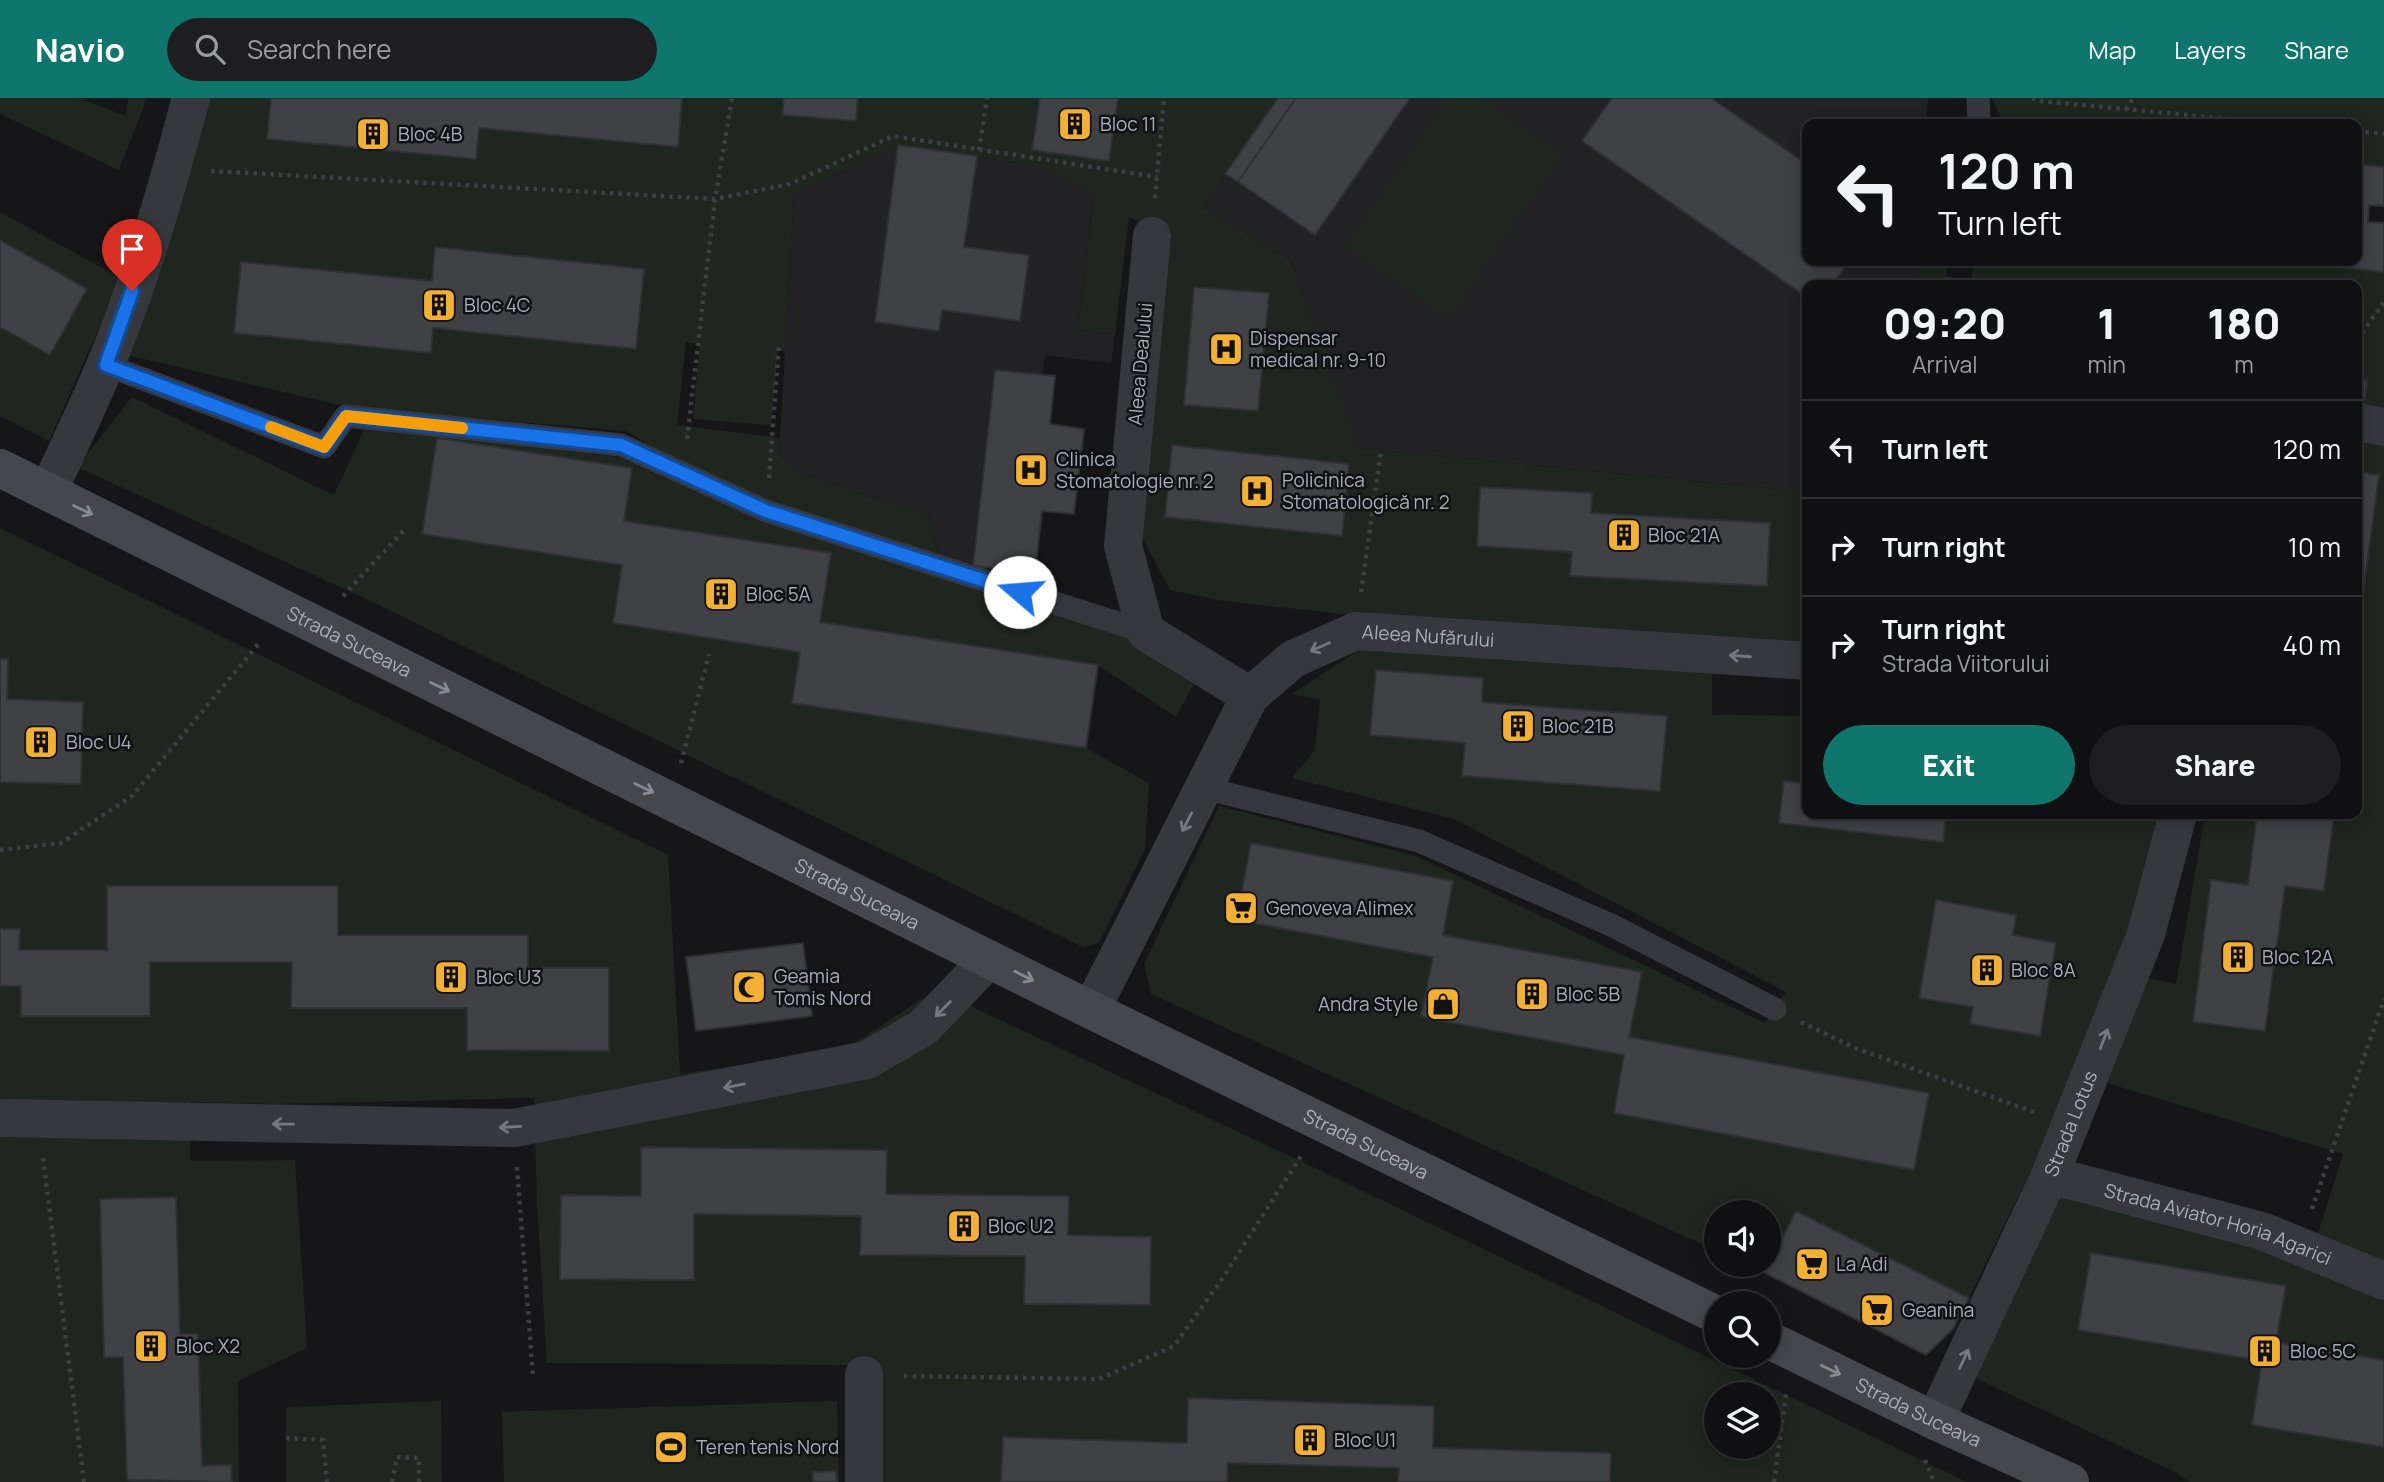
<!DOCTYPE html>
<html lang="en">
<head>
<meta charset="utf-8">
<style>
	:root { --surface:#101012; --page:#1e1e20; --text:#f1f3f6; --muted:#9c9d9f; --line:#303032; --accent:#0f766e }
	body { margin:0; font-family:Manrope,sans-serif; background:var(--page); color:var(--text); height:100vh; display:flex; flex-direction:column; font-size:26px; white-space:nowrap }
	* { box-sizing:border-box; margin:0 }
	p { font-size:23px; color:var(--muted) }
	.icon { flex:none; width:38px; height:38px; fill:none; stroke:currentColor; stroke-width:2; stroke-linecap:round; stroke-linejoin:round }
	.map { position:relative; flex:1; overflow:hidden }
	.side { position:absolute; left:1802px; top:182px; width:560px; height:539px; display:flex; flex-direction:column; background:var(--surface); border-radius:14px; box-shadow:0 4px 18px #0003,0 0 0 2px var(--line) }
	.side>* { flex:none }
	.top-card { position:absolute; left:1802px; top:21px; width:560px; height:147px; border-radius:14px; box-shadow:0 4px 18px #0003,0 0 0 2px var(--line); background:#101012; color:var(--text); overflow:hidden }
	.tools { position:absolute; left:1704px; top:1102px; display:grid; gap:14px }
	.tools a { display:grid; place-items:center; width:77px; height:77px; border-radius:50%; background:var(--surface); box-shadow:0 4px 18px #0003,0 0 0 2px var(--line); font-size:35px }
	.pin { position:absolute; display:grid; place-items:center; width:60px; height:60px; color:#fff; margin:-72px -30px; border-radius:50% 50% 50% 0; rotate:-45deg; box-shadow:0 0 7px #0007 }
	.pin .icon { rotate:45deg }
	.me { position:absolute; width:77px; margin:-38px; rotate:288deg; stroke-linejoin:round; filter:drop-shadow(0 0 5px #0008) }
	.turn { display:flex; align-items:center; gap:24px; height:147px; padding:0 21px; font-size:32px }
	.turn .icon { width:91px; height:91px; stroke-width:2.5 }
	.turn b { display:block; font-size:49px; line-height:60px }
	.eta { display:flex; justify-content:space-evenly; align-items:center; height:119px; text-align:center }
	.eta b { font-size:42px; font-weight:800; line-height:49px }
	.button { display:flex; gap:14px; margin-top:auto; padding:14px 21px }
	.button a { flex:1; height:80px; border-radius:42px; background:var(--accent); color:#fff; font-size:28px; font-weight:800; line-height:80px; text-align:center }
	.button a+a { background:var(--page); color:var(--text) }
	ul { padding:0; list-style:none }
	li { display:flex; align-items:center; gap:21px; height:98px; padding:0 21px; border-top:2px solid var(--line) }
	li div { flex:1 }
	li b { display:block; font-size:26px }
	li em { font-style:normal }
	header { display:flex; align-items:center; gap:42px; box-sizing:border-box; height:98px; padding:0 35px; background:var(--accent); color:#fff }
	header strong { font-size:33px }
	nav { display:flex; gap:38px; margin-inline-start:auto; font-size:24px }
	.search { width:490px; height:63px; background:var(--page); display:flex; align-items:center; gap:18px; box-sizing:border-box; padding:0 24px; border-radius:38px; color:var(--muted); font-size:26px }
	.map>svg:first-child { display:block }
</style>
</head>
<body>
<header>
<strong>Navio</strong>
<div class="search"><svg class="icon" aria-label="search" viewBox="0 0 24 24"><circle cx="10" cy="10" r="6"/><path d="M15 15l6 6"/></svg>Search here</div>
<nav><a>Map</a><a>Layers</a><a>Share</a></nav>
</header>
<div class="map">
<svg width="2384" height="1384" viewBox="0 0 2384 1384">
	<rect width="100%" height="100%" fill="#161618"/>
	<!-- built -->
	<g fill="#222225">
		<polygon points="1278,0 1928,0 1926,26 1808,26 1808,163 1918,163 1917,187 1808,187 1808,394 1356,350 1290,162 1203,109"/>
		<polygon points="898,47 1042,69 1094,97 1078,232 1115,236 1111,265 1045,257 1042,277 995,272 973,468 938,457 928,417 807,378 779,357 794,96"/>
	</g>
	<!-- green -->
	<g fill="#1e261f" fill-rule="evenodd">
		<polygon points="0,0 79,0 126,18 128,0 147,0 119,72 0,16"/>
		<path d="M207 0H271L268 41 476 61 479 30 677 49 682 0H784L783 17 856 23 858 0H1040L1033 52 1108 63 1118 0H1278L1203 109 1290 162 1357 350 1808 394V551L1371 519 1224 503 1170 492 1136 428 1171 139 1129 119 1115 236 1078 232 1094 97 1042 69 898 47 794 96 785 253 778 252 771 327 693 321 700 246 686 244 677 327 780 340 779 357 807 378 928 417 938 457 781 411 673 360 625 333 347 309 123 256ZM436 149 644 171 636 251 433 230 431 255 234 234 432 183ZM1194 189 1269 195 1258 313 1184 306ZM1172 347 1349 366 1342 438 1165 419ZM1480 389 1592 395 1591 415 1769 425 1767 488 1571 478 1572 454 1477 448Z"/>
		<polygon points="1448,0 1480,0 1562,57 1449,221 1345,149"/>
		<polygon points="1992,0 2384,0 2384,69 2357,66 2357,26 2004,26"/>
		<polygon points="0,114 121,180 49,343 0,318 0,229 50,256 87,191 0,142"/>
		<polygon points="1918,163 1948,163 1945,187 1917,187"/>
		<polygon points="2013,163 2279,163 2384,174 2384,318 2357,313 2357,187 2046,187 1971,182 1974,164 2012,166"/>
		<polygon points="132,299 334,397 365,330 618,359 762,424 1128,539 1196,581 1176,619 1098,567 820,524 830,455 624,423 632,370 437,340 423,436 622,467 800,554 792,605 1086,650 1149,685 1145,751 1099,845 1083,849 360,498 77,369"/>
		<polygon points="2357,343 2384,348 2384,1166 2317,1139 2343,1056 2107,985 2148,880 2176,886 2205,716 2257,716 2248,787 2211,783 2193,924 2264,933 2285,788 2324,793 2334,716 2357,716 2357,540 2379,377 2357,374"/>
		<path d="M0 430 668 757 680 976 845 951 936 892 1311 1068 1967 1384H1610V1355L1433 1350 1434 1308 1188 1301 1187 1345 1001 1384H877L876 1267 547 1265 537 1104 534 1000 275 1006 190 1004V1063L295 1062 307 1250 238 1283 239 1384H232L231 1368H202L197 1236H180L105 1260 123 1259 127 1382 156 1381V1384H0V888H21V918H150V864H292L291 909 467 910 468 952 609 953V870H528L527 837H338L337 788H107V852H19L20 831H0V684L81 686 83 604 7 601V561H0ZM642 1049 886 1052V1096L1068 1098V1137L1151 1139 1150 1207 1024 1206 1025 1158 860 1157 861 1118 694 1116 693 1182 560 1181 561 1097 641 1098ZM1717 1297H1769V1349H1717Z"/>
		<path d="M1362 550 1712 575V617L1808 618V686L1784 683 1780 725 1943 744 1946 716H2158L2130 839 2047 1039 1969 1200 1796 1113 1781 1142 1769 1135V1115H1717V1153L1151 896 1144 866 1219 708 1416 758 1765 925 1786 894 1454 721 1292 680 1315 652 1320 602 1292 596ZM1376 572 1483 580 1482 604 1666 618 1660 693 1462 678 1465 645 1370 637ZM1251 746 1453 783 1443 837 1642 874 1629 939 1929 995 1914 1072 1614 1015 1624 957 1422 919 1433 859 1236 822ZM1936 802 2015 817 2013 837 2056 845 2040 938 1970 926 1973 909 1919 899Z"/>
		<polygon points="2059,1091 2264,1147 2384,1195 2384,1262 2276,1244 2286,1188 2091,1155 2078,1232 2262,1263 2384,1349 2384,1384 2190,1384 2175,1374 1971,1278"/>
		<polygon points="441,1303 442,1384 286,1384 286,1309"/>
		<polygon points="837,1303 839,1384 504,1384 502,1314"/>
		<polygon points="1228,1365 1399,1370 1398,1384 1227,1384"/>
	</g>
	<!-- building -->
	<g fill="#404145" stroke="#303034" stroke-width="2">
		<polygon points="271,0 682,0 678,49 479,30 476,61 267,41"/>
		<polygon points="784,0 858,0 856,23 782,17"/>
		<polygon points="1040,0 1118,0 1109,63 1032,52"/>
		<polygon points="1278,0 1296,0 1238,84 1225,76"/>
		<polygon points="1296,0 1410,0 1315,137 1238,84"/>
		<polygon points="1612,0 1711,0 1808,67 1808,163 1849,163 1832,187 1808,187 1808,200 1582,43"/>
		<polygon points="898,47 977,58 964,149 1029,157 1020,223 942,212 939,233 875,224"/>
		<polygon points="2357,66 2384,69 2384,108 2369,107 2368,124 2384,125 2384,174 2279,163 2357,163"/>
		<polygon points="0,142 87,191 50,257 0,229"/>
		<polygon points="435,149 644,171 636,251 433,230 431,255 234,235 241,164 432,183"/>
		<polygon points="1946,180 1971,182 2046,187 1945,187"/>
		<polygon points="1194,189 1269,195 1258,313 1184,307"/>
		<polygon points="995,272 1055,278 1050,326 1084,331 1074,416 1042,413 1035,474 973,468"/>
		<polygon points="2357,282 2367,283 2365,302 2357,302"/>
		<polygon points="437,340 632,370 624,423 831,455 820,524 1098,567 1086,650 792,605 800,554 613,525 622,467 422,436"/>
		<polygon points="1172,347 1349,366 1342,438 1165,419"/>
		<polygon points="2357,374 2379,377 2357,540"/>
		<polygon points="1480,389 1592,395 1591,415 1770,425 1767,488 1570,478 1572,454 1477,448"/>
		<polygon points="0,561 8,561 7,601 83,604 81,686 0,684"/>
		<polygon points="1376,572 1483,580 1482,604 1667,618 1660,693 1462,678 1465,645 1370,637"/>
		<polygon points="1784,683 1808,686 1808,716 1946,716 1943,744 1779,725"/>
		<polygon points="2257,716 2334,716 2324,793 2285,788 2265,933 2193,924 2211,782 2248,787"/>
		<polygon points="1251,745 1453,783 1443,837 1642,874 1629,939 1929,995 1914,1072 1614,1015 1624,957 1421,919 1433,859 1236,822"/>
		<polygon points="107,788 338,788 338,837 528,837 528,870 609,870 609,953 467,952 467,910 291,910 292,864 150,864 150,918 21,918 21,888 0,888 0,831 20,831 19,852 107,852"/>
		<polygon points="1936,802 2016,817 2013,837 2056,845 2040,938 1970,926 1973,909 1919,900"/>
		<polygon points="803,845 812,918 696,933 686,859"/>
		<polygon points="641,1049 887,1052 886,1096 1069,1098 1068,1137 1151,1139 1150,1207 1024,1206 1025,1158 860,1157 861,1118 694,1116 694,1182 560,1181 561,1097 641,1098"/>
		<polygon points="176,1099 180,1236 198,1236 202,1368 231,1367 232,1384 127,1382 123,1259 104,1260 100,1101"/>
		<polygon points="1796,1113 1969,1200 1953,1231 1926,1257 1749,1167 1769,1167 1769,1135 1781,1142"/>
		<polygon points="2091,1155 2286,1188 2276,1244 2384,1262 2384,1349 2252,1327 2262,1263 2078,1232"/>
		<polygon points="1188,1300 1434,1308 1433,1350 1611,1355 1610,1384 1398,1384 1399,1370 1228,1365 1227,1384 1001,1384 1003,1339 1187,1345"/>
		<polygon points="836,1373 837,1384 813,1384 813,1374"/>
	</g>
	<g fill="none" stroke-linecap="round" stroke-linejoin="round">
		<!-- path -->
		<g stroke="#3d3f44" stroke-width="4.5" stroke-dasharray="3.5 5" stroke-linecap="butt">
			<polyline points="2032,0 2041,3 2281,26"/>
			<polyline points="2126,12 2133,0"/>
			<polyline points="2357,33 2384,36"/>
			<polyline points="979,52 987,0"/>
			<polyline points="211,73 715,101 790,86 893,38 1157,79"/>
			<polyline points="1155,100 1164,0"/>
			<polyline points="2357,242 2384,204"/>
			<polyline points="687,341 715,101 732,0"/>
			<polyline points="769,380 779,245"/>
			<polyline points="1361,494 1381,353"/>
			<polyline points="343,498 405,431"/>
			<polyline points="681,665 709,556"/>
			<polyline points="0,752 61,745 132,698 260,544"/>
			<polyline points="1801,924 1855,950 2034,1014"/>
			<polyline points="43,1060 84,1384"/>
			<polyline points="517,1069 533,1279"/>
			<polyline points="2312,1111 2384,901"/>
			<polyline points="904,1278 1099,1281 1174,1248 1222,1181 1301,1058"/>
			<polyline points="286,1340 323,1342 327,1384"/>
			<polyline points="1925,1362 1934,1384"/>
			<polyline points="392,1384 397,1359 419,1360 419,1384"/>
			<polyline points="1774,1384 1786,1295"/>
		</g>
		<!-- lane -->
		<g stroke="#37383d" stroke-width="23">
			<polyline points="1978,0 1979,26"/>
			<polyline points="106,267 324,349 346,318 621,347 766,413 1146,534"/>
			<polyline points="1204,690 1419,743 1611,827 1775,911"/>
		</g>
		<!-- street -->
		<g stroke="#37383d" stroke-width="38">
			<polyline points="1152,138 1123,448 1146,534 1250,598"/>
			<polyline points="2357,324 2384,329"/>
			<path d="M48 394C67 352 87 311 105 268 141 182 167 90 191 0"/>
			<path id="s1" d="M1091 912 1250 598 1293 561 1356 533 1808 563"/>
			<polyline points="0,1020 514,1030 867,962 924,929 989,861"/>
			<path id="s2" d="M2050 1077 2262 1133 2384 1183"/>
			<path id="s3" d="M1935 1323 2050 1077 2070 1027 2146 836 2178 716"/>
			<polyline points="864,1384 864,1277"/>
		</g>
		<!-- secondary -->
		<g stroke="#45474d" stroke-width="38">
			<path id="s4" d="M0 370 1091 912 1717 1217"/>
			<path id="s5" d="M1769 1242 1935 1323 2070 1384"/>
		</g>
	</g>
	<!-- one-way arrows -->
	<defs><path id="oneway-shaft" d="M-6 0H5M1.5-3L5.5 0L1.5 3" fill="none" stroke-width="1.6" stroke-linecap="round" stroke-linejoin="round" transform="scale(1.75)"/></defs>
	<g stroke="#858993">
		<use href="#oneway-shaft" transform="translate(83 412) rotate(26)"/>
		<use href="#oneway-shaft" transform="translate(440 589) rotate(26)"/>
		<use href="#oneway-shaft" transform="translate(644 690) rotate(26)"/>
		<use href="#oneway-shaft" transform="translate(1024 878) rotate(27)"/>
		<use href="#oneway-shaft" transform="translate(1831 1272) rotate(26)"/>
	</g>
	<g stroke="#757881">
		<use href="#oneway-shaft" transform="translate(1320 549) rotate(156)"/>
		<use href="#oneway-shaft" transform="translate(1740 558) rotate(-176)"/>
		<use href="#oneway-shaft" transform="translate(1187 724) rotate(117)"/>
		<use href="#oneway-shaft" transform="translate(943 911) rotate(135)"/>
		<use href="#oneway-shaft" transform="translate(2104 941) rotate(-69)"/>
		<use href="#oneway-shaft" transform="translate(734 988) rotate(169)"/>
		<use href="#oneway-shaft" transform="translate(283 1026) rotate(-179)"/>
		<use href="#oneway-shaft" transform="translate(510 1029) rotate(177)"/>
		<use href="#oneway-shaft" transform="translate(1964 1261) rotate(-65)"/>
	</g>
	<g fill="none" stroke-linecap="round" stroke-linejoin="round">
		<!-- route casing -->
		<g stroke="#114b97" stroke-width="18">
			<polyline id="route" points="132,193 106,267 324,349 346,318 621,347 766,413 1020,494"/>
		</g>
		<!-- route -->
		<use href="#route" stroke="#1a73e8" stroke-width="12"/>
		<!-- slow -->
		<polyline stroke="#f59e0b" stroke-width="12" points="271,329 324,349 346,318 462,330"/>
	</g>
	<!-- icons -->
	<defs>
		<g id="building-square" transform="scale(1.75)"><rect x="-9" y="-9" width="18" height="18" rx="4" fill="#f2b134" stroke="#111113"/><path d="M-4-6H4V6H1V3H-1V6H-4ZM-2.5-4.3h1.7v1.8h-1.7ZM.8-4.3h1.7v1.8H.8ZM-2.5-1h1.7V.8h-1.7ZM.8-1h1.7V.8H.8Z" fill="#111"/></g>
		<g id="hospital-square" transform="scale(1.75)"><rect x="-9" y="-9" width="18" height="18" rx="4" fill="#f2b134" stroke="#111113"/><path d="M-5-5h3v3.5h4V-5h3V5h-3V1.5h-4V5h-3Z" fill="#111"/></g>
		<g id="supermarket-square" transform="scale(1.75)"><rect x="-9" y="-9" width="18" height="18" rx="4" fill="#f2b134" stroke="#111113"/><path d="M-6-5.5h2.5l.6 2H6L4.5 2H-2.5L-4.4-4H-6ZM-1.5 3.2a1.3 1.3 0 1 0 .1 0ZM3 3.2a1.3 1.3 0 1 0 .1 0Z" fill="#111"/></g>
		<g id="mosque-square" transform="scale(1.75)"><rect x="-9" y="-9" width="18" height="18" rx="4" fill="#f2b134" stroke="#111113"/><path d="M3.5-4.9A6 6 0 1 0 3.5 4.9A5 5 0 1 1 3.5-4.9Z" fill="#111"/></g>
		<g id="shop-square" transform="scale(1.75)"><rect x="-9" y="-9" width="18" height="18" rx="4" fill="#f2b134" stroke="#111113"/><path d="M-5-2.5h2.3a2.7 3.5 0 0 1 5.4 0H5L5.5 6h-11ZM-1.5-2.5h3a1.5 2.3 0 0 0-3 0Z" fill="#111"/></g>
		<g id="stadium-square" transform="scale(1.75)"><rect x="-9" y="-9" width="18" height="18" rx="4" fill="#f2b134" stroke="#111113"/><path d="M0-5a6.5 5 0 1 0 0 10a6.5 5 0 1 0 0-10ZM-3.5-1.8h7v3.6h-7Z" fill="#111"/></g>
	</defs>
	<g fill-rule="evenodd">
		<use href="#building-square" x="1075" y="26"/>
		<use href="#building-square" x="373" y="36"/>
		<use href="#building-square" x="439" y="207"/>
		<use href="#hospital-square" x="1226" y="251"/>
		<use href="#hospital-square" x="1031" y="372"/>
		<use href="#hospital-square" x="1257" y="393"/>
		<use href="#building-square" x="1624" y="437"/>
		<use href="#building-square" x="721" y="496"/>
		<use href="#building-square" x="1518" y="628"/>
		<use href="#building-square" x="41" y="644"/>
		<use href="#supermarket-square" x="1241" y="810"/>
		<use href="#building-square" x="2238" y="859"/>
		<use href="#building-square" x="1987" y="872"/>
		<use href="#building-square" x="451" y="879"/>
		<use href="#mosque-square" x="749" y="889"/>
		<use href="#building-square" x="1532" y="896"/>
		<use href="#shop-square" x="1443" y="906"/>
		<use href="#building-square" x="964" y="1128"/>
		<use href="#supermarket-square" x="1812" y="1166"/>
		<use href="#supermarket-square" x="1877" y="1212"/>
		<use href="#building-square" x="151" y="1248"/>
		<use href="#building-square" x="2265" y="1253"/>
		<use href="#building-square" x="1310" y="1342"/>
		<use href="#stadium-square" x="671" y="1349"/>
	</g>
	<g text-anchor="middle" dominant-baseline="central" stroke-width="5" stroke-linejoin="round" paint-order="stroke">
		<!-- poi labels -->
		<g font-size="19" fill="#a8adb8" stroke="#111113" text-anchor="start">
			<text x="1100" y="26">Bloc 11</text>
			<text x="398" y="36">Bloc 4B</text>
			<text x="464" y="207">Bloc 4C</text>
			<text x="1250" y="240">Dispensar<tspan x="1250" dy="22">medical nr. 9-10</tspan></text>
			<text x="1056" y="361">Clinica<tspan x="1056" dy="22">Stomatologie nr. 2</tspan></text>
			<text x="1282" y="382">Policinica<tspan x="1282" dy="22">Stomatologică nr. 2</tspan></text>
			<text x="1648" y="437">Bloc 21A</text>
			<text x="746" y="496">Bloc 5A</text>
			<text x="1542" y="628">Bloc 21B</text>
			<text x="66" y="644">Bloc U4</text>
			<text x="1266" y="810">Genoveva Alimex</text>
			<text x="2262" y="859">Bloc 12A</text>
			<text x="2011" y="872">Bloc 8A</text>
			<text x="774" y="878">Geamia<tspan x="774" dy="22">Tomis Nord</tspan></text>
			<text x="476" y="879">Bloc U3</text>
			<text x="1556" y="896">Bloc 5B</text>
			<text x="1418" y="906" text-anchor="end">Andra Style</text>
			<text x="988" y="1128">Bloc U2</text>
			<text x="1836" y="1166">La Adi</text>
			<text x="1902" y="1212">Geanina</text>
			<text x="176" y="1248">Bloc X2</text>
			<text x="2290" y="1253">Bloc 5C</text>
			<text x="1334" y="1342">Bloc U1</text>
			<text x="696" y="1349">Teren tenis Nord</text>
		</g>
		<!-- street labels -->
		<g font-size="19" fill="#a8adb8" stroke="#111113">
			<text transform="translate(1140 266) rotate(-85)">Aleea Dealului</text>
			<text stroke="none"><textPath href="#s1" startOffset="550">Aleea Nufărului</textPath></text>
			<text stroke="none"><textPath href="#s4" startOffset="390">Strada Suceava</textPath></text>
			<text stroke="none"><textPath href="#s4" startOffset="957">Strada Suceava</textPath></text>
			<text stroke="none"><textPath href="#s3" startOffset="327">Strada Lotus</textPath></text>
			<text stroke="none"><textPath href="#s4" startOffset="1524">Strada Suceava</textPath></text>
			<text stroke="none"><textPath href="#s2" startOffset="175">Strada Aviator Horia Agarici</textPath></text>
			<text stroke="none"><textPath href="#s5" startOffset="166">Strada Suceava</textPath></text>
		</g>
	</g>
</svg>
<div class="tools">
<a><svg class="icon" aria-label="sound" viewBox="0 0 24 24"><path d="M4 9h4l5-4v14l-5-4H4zM17 9q2 3 0 6"/></svg></a>
<a><svg class="icon" aria-label="search" viewBox="0 0 24 24"><circle cx="10" cy="10" r="6"/><path d="M15 15l6 6"/></svg></a>
<a><svg class="icon" aria-label="layers" viewBox="0 0 24 24"><path d="M12 4l9 5-9 5-9-5zM3 14l9 5 9-5"/></svg></a>
</div>
<div class="pin" style="left:132px;top:193px;background:#d93025"><svg class="icon" aria-label="arrive" viewBox="0 0 24 24"><path d="M6 21V4h12l-3 4 3 4H6"/></svg></div>
<svg class="me" style="left:1020px;top:494px" viewBox="-20 -20 40 40"><circle r="19" fill="#fff"/><path d="M0-13L10 11 0 6-10 11z" fill="#1a73e8"/></svg>
<div class="top-card">
<div class="turn"><svg class="icon" aria-label="left" viewBox="0 0 24 24"><path d="M17 20v-9H6M10 6l-5 5 5 5"/></svg><div><b>120 m</b>Turn left</div></div>
</div>
<section class="side">
<div class="eta">
<div><b>09:20</b><p>Arrival</p></div>
<div><b>1</b><p>min</p></div>
<div><b>180</b><p>m</p></div>
</div>
<ul>
<li><svg class="icon" aria-label="left" viewBox="0 0 24 24"><path d="M17 20v-9H6M10 6l-5 5 5 5"/></svg><div><b>Turn left</b></div><em>120 m</em></li>
<li><svg class="icon" aria-label="right" viewBox="0 0 24 24"><path d="M7 20v-9h11M14 6l5 5-5 5"/></svg><div><b>Turn right</b></div><em>10 m</em></li>
<li><svg class="icon" aria-label="right" viewBox="0 0 24 24"><path d="M7 20v-9h11M14 6l5 5-5 5"/></svg><div><b>Turn right</b><p>Strada Viitorului</p></div><em>40 m</em></li>
</ul>
<div class="button"><a>Exit</a><a>Share</a></div>
</section>
</div>
</body>
</html>
